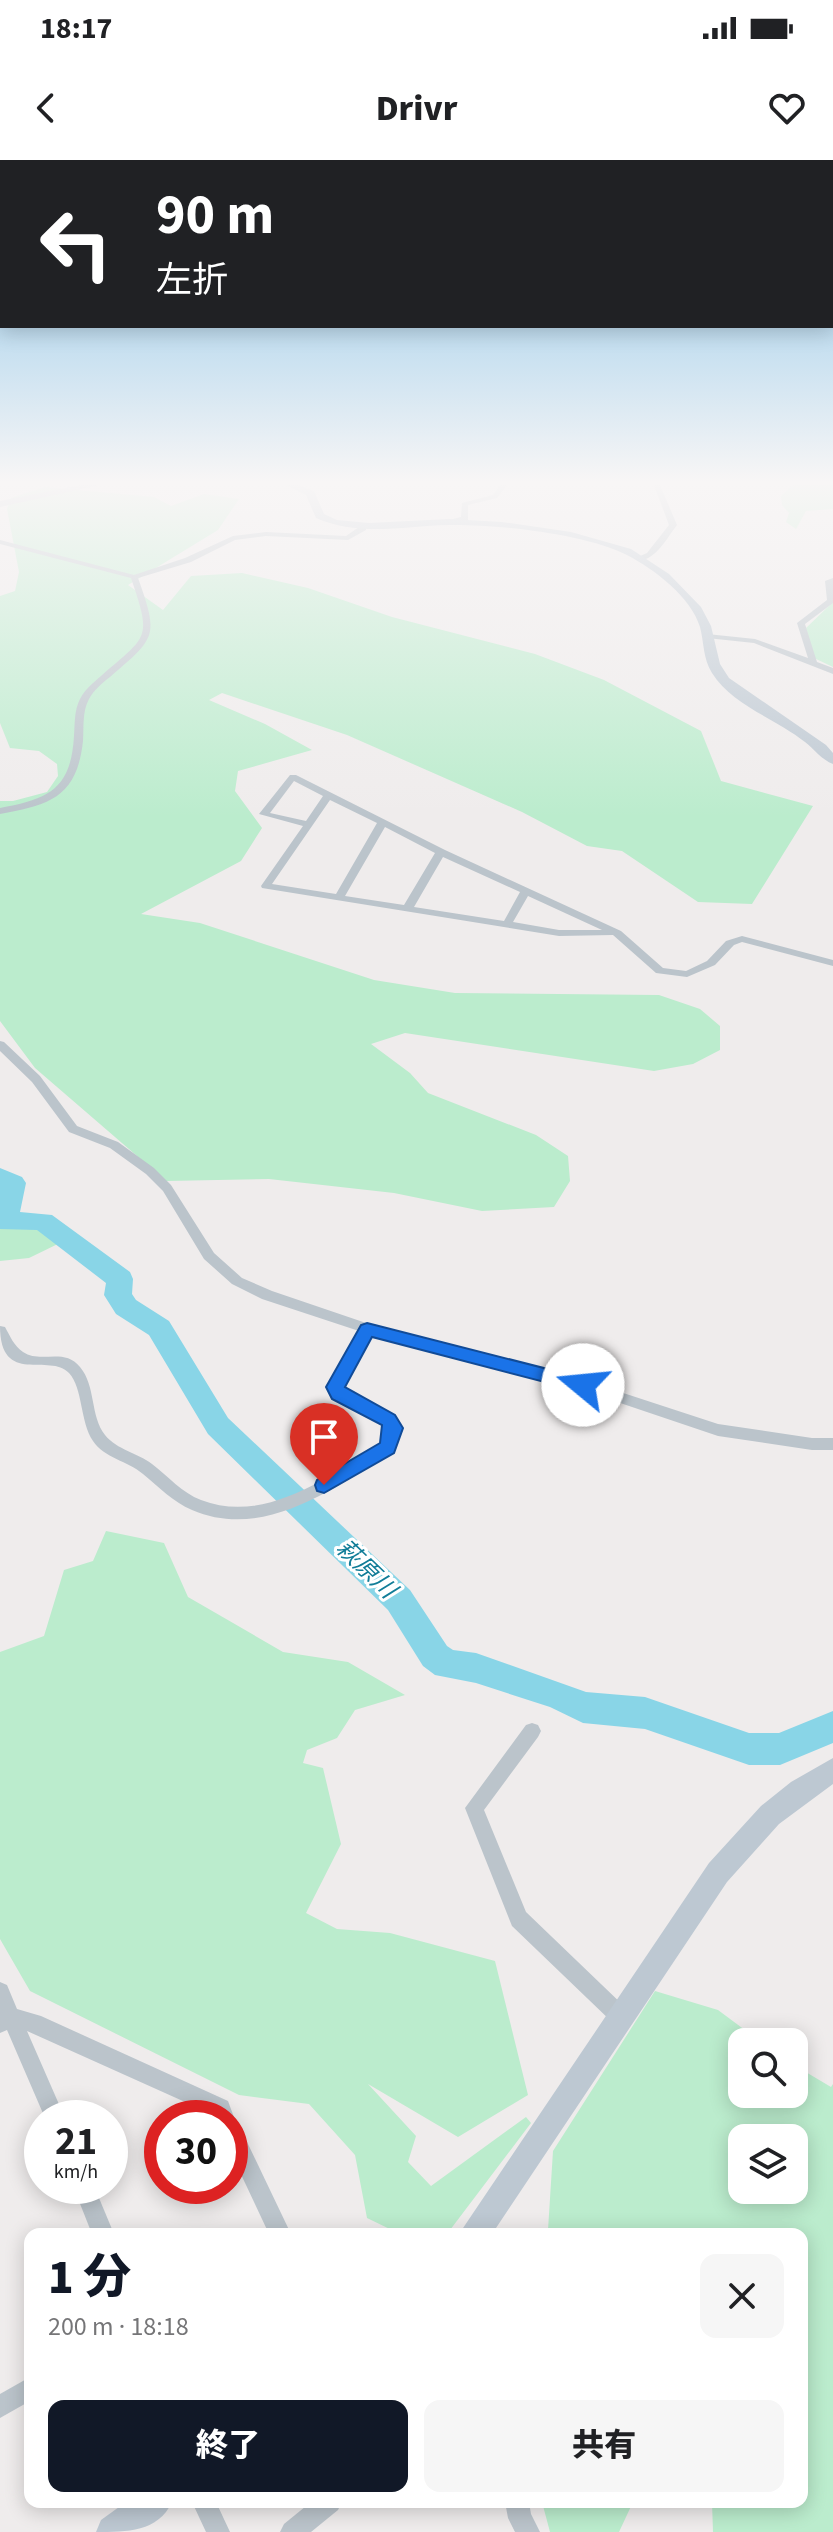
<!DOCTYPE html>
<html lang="ja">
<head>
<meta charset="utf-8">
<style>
	:root { --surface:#fff; --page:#f6f6f6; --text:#202124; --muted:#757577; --accent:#111827 }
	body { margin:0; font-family:"Source Sans 3","Noto Sans JP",sans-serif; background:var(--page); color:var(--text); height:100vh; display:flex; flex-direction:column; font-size:30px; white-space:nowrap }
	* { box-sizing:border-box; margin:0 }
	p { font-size:26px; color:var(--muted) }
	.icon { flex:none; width:44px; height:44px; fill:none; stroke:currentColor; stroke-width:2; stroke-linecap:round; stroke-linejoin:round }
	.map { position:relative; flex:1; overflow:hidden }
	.details { position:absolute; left:24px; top:2068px; width:784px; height:280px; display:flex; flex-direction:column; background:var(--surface); border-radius:16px; box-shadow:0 4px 20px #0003 }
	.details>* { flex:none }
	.guide { position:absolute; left:0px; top:0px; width:834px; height:168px; box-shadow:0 4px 20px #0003; background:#202124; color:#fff; overflow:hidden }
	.controls { position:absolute; left:728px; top:1868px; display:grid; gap:16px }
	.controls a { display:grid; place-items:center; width:80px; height:80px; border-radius:16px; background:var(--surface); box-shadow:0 4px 20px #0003; font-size:40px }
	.speed { position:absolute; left:24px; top:1940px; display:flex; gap:16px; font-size:40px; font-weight:700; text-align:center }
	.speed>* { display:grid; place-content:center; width:104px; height:104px; border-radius:50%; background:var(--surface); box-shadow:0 4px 20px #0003; line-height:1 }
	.speed small { font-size:20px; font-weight:400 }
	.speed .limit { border:12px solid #d22; background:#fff; color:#111 }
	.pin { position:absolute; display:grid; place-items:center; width:68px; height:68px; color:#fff; margin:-82px -34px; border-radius:50% 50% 50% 0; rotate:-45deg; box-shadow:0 0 8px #0007 }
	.pin .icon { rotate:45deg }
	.me { position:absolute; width:88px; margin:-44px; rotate:287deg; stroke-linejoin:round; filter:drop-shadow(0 0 6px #0008) }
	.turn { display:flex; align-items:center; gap:28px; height:168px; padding:0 24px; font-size:36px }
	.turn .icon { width:104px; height:104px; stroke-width:2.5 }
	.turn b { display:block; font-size:56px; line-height:68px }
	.round { display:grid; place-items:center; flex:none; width:84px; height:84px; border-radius:16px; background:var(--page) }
	.headline { display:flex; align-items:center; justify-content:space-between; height:136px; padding:0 24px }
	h1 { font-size:48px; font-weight:800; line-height:60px; color:var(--accent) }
	.primary-button { display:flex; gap:16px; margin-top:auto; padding:16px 24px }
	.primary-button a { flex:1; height:92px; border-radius:16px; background:var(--accent); color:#fff; font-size:32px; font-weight:800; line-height:92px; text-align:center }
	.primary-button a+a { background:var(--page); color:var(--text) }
	.status { display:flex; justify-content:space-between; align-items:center; height:56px; padding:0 40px; background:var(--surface); direction:ltr }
	.status svg { height:22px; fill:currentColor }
	header { display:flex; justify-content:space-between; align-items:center; height:104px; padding:0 24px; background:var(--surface); font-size:36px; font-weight:800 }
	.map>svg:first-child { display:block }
</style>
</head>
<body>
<div class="status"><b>18:17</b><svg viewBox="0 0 49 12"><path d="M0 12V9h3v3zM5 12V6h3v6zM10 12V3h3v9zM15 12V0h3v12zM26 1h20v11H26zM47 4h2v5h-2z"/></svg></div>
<header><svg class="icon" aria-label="back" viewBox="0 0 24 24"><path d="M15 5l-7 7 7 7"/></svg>Drivr<svg class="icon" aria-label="heart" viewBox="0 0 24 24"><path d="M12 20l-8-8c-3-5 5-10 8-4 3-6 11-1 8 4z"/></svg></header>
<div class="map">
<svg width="833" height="2372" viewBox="0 0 833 2372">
	<rect width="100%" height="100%" fill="#efecec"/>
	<!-- green -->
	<g fill="#bbeccd" fill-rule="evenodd">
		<polygon points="793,325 833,325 833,349 806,351 796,369 786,362 789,353 782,345 781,336"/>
		<polygon points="45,327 154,337 171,346 204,334 239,339 218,370 128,425 163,450 191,416 242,413 308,428 392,457 535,494 604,520 701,571 721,621 813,646 752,744 698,742 622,691 587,686 522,652 347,575 222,533 209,540 265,564 312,590 238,611 235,631 262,668 241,701 141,754 200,763 374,820 455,833 659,835 700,849 720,866 720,890 693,904 654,911 405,873 371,884 410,913 428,933 536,975 568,996 570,1021 554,1047 482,1051 394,1033 269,1019 166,1021 35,908 0,861 0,641 13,641 47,632 58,616 57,604 39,591 10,588 0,563 0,436 15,431 19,412 7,349 11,338"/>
		<polygon points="833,442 833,507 814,498 806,468"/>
		<polygon points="5,1061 43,1063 64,1081 29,1098 0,1101 0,1063"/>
		<polygon points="106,1371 164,1383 188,1437 283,1492 348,1502 405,1535 355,1550 337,1578 307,1590 303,1603 323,1608 341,1684 306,1753 337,1769 390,1773 495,1801 528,1935 458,1977 368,1924 416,1976 408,2002 431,2026 526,1957 531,1963 447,2074 400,2074 367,2058 355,1995 309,1944 239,1935 30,1831 0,1779 0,1492 44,1476 64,1410 93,1401"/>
		<path d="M655 1831 718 1850 761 1882H742V1934H794V1905L831 1927 833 1924V2372H713L712 2342H802V2074H542L548 2070 553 1991ZM794 1978V2030H742V1978Z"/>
		<polygon points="542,2342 633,2342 619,2372 550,2372"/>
	</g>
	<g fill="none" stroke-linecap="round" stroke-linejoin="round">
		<!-- river -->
		<polygon fill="#89d5e7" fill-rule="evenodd" points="0,1008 22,1017 26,1023 20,1052 52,1055 130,1112 133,1119 132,1134 136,1140 169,1161 228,1258 410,1430 447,1486 453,1490 476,1493 586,1532 645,1537 749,1573 779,1573 833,1551 833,1583 780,1605 749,1605 645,1569 583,1563 550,1547 476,1523 435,1515 423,1506 388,1450 208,1274 149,1175 116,1154 104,1135 106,1123 37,1070 0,1069"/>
		<!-- street -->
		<g fill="#bbc4cb" fill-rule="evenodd">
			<polygon points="500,325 507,325 497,338 468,345 468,360 449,364 449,360 461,357 462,343 493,335"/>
			<path d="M654 325H660L677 365C666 379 657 399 638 401V397L647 393 669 365Z"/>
			<path d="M360 363H366V370L348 380 266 376 235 380 191 402 138 418C159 477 156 477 110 517 102 523 94 530 89 539 82 552 84 567 83 581 77 637 50 645 0 654V648C49 639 71 629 74 576 75 563 74 551 80 539 85 529 93 523 101 516 148 475 152 480 131 418L0 384V380L134 415 185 398 233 376 266 372 346 376 359 367Z"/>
			<polygon points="833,418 833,443 805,464 817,502 833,508 833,514 754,483 707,478 703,476 707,474 755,479 808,498 797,463 827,440 825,421"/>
			<path d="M290 615H296L445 690 621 771 663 808 686 811 707 801 726 781 742 776 833 800V806L742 782 734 785 715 805 687 817 656 813 613 775 559 776 262 728 261 726 303 666 259 654ZM294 621 323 636 306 661 270 653ZM330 640 377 663 336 734 272 724ZM385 667 435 693 404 745 345 736ZM443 697 520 732 504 761 414 747ZM528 736 602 770H559L513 762Z"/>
			<path d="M0 881 4 882 40 916 77 966 118 982 154 1008 171 1025 214 1093 242 1118 272 1131 369 1164 556 1211 718 1264 812 1278H833V1290H812L718 1276 555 1221 371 1175 342 1227 344 1230 393 1256 400 1268 393 1292C334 1328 264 1381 192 1350 173 1342 159 1327 143 1314 128 1301 104 1298 93 1281 80 1262 83 1228 69 1213 50 1192 0 1227 0 1166L5 1167C10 1176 14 1186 23 1192 41 1204 64 1187 80 1207 96 1226 90 1256 105 1275 117 1290 138 1293 152 1304 168 1316 182 1333 201 1340 265 1365 329 1316 381 1285L386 1268 383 1264 333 1238 328 1227 359 1171 262 1139 232 1124 204 1099 163 1031 146 1014 110 988 69 972 32 922 0 891Z"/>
			<polygon points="532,1563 538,1565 541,1571 538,1577 484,1650 526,1752 627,1849 630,1856 627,1863 620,1866 613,1863 512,1766 465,1648 526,1565"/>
			<polygon points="0,1822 7,1825 17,1849 41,1856 228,1941 235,1960 237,1961 291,2074 269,2074 230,1991 230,1958 215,1958 214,1955 27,1871 65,1958 45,1958 7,1870 0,1873"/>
			<polygon points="73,2026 94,2026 114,2074 92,2074"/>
			<polygon points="30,2217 30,2241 0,2258 0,2234"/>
			<polygon points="192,2342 216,2342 230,2372 206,2372"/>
			<polygon points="311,2342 342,2342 338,2350 311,2372 280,2372 284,2364"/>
			<polygon points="505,2342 529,2342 531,2354 540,2372 515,2372 508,2358"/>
		</g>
		<!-- secondary -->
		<g fill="#bdc8d2" fill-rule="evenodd">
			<polygon points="80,325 100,325 0,347 0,341"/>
			<path d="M286 325H299L314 331 324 354 337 360 369 363 449 359 502 362 571 372 631 389 669 414 701 447 711 466 720 504 729 518 826 585 833 593V604C822 600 814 589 805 582 776 559 732 545 712 513 703 499 704 482 700 467 691 437 654 409 627 395 586 374 496 364 448 365 404 366 359 377 316 358L306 335Z"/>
			<polygon points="833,1598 833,1624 779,1664 727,1722 492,2074 459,2074 709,1703 761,1646 791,1622"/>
			<path d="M126 2342H172C158 2372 127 2372 96 2372L101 2360Z"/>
		</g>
	</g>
	<!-- sky -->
	<linearGradient id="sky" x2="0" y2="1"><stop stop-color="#82c1e8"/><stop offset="0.49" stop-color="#f8f6f6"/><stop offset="1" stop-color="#f8f6f6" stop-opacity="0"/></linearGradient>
	<rect width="833" height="657" fill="url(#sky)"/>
	<!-- route -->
	<polygon fill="#1a73e8" stroke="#114b97" stroke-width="2" points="367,1163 583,1218 592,1225 583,1232 372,1177 345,1227 395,1255 403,1268 394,1293 324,1333 317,1331 315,1325 317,1320 380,1283 382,1265 332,1239 326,1227 361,1165"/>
	<g text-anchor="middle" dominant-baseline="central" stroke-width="6" stroke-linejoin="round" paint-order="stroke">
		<!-- water labels -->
		<g font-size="24" font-style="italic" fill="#117d98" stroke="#fff">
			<text transform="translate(366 1409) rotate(44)">萩原川</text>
		</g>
	</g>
</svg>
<div class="controls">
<a><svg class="icon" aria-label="search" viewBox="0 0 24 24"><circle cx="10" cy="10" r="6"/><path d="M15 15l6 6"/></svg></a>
<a><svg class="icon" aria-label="layers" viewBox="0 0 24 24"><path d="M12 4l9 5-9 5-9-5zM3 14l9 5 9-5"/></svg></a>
</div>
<div class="speed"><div>21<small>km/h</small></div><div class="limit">30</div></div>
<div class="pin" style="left:324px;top:1325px;background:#d93025"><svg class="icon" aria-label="arrive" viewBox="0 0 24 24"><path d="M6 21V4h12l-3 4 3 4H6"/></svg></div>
<svg class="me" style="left:583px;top:1225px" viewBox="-20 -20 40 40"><circle r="19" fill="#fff"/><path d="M0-13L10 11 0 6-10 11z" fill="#1a73e8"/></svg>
<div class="guide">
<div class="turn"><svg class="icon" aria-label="left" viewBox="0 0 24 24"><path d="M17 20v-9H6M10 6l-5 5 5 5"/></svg><div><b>90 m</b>左折</div></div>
</div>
<section class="details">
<div class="headline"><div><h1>1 分</h1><p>200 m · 18:18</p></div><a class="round"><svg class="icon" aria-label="close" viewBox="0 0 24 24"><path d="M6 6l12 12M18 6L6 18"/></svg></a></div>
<div class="primary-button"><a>終了</a><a>共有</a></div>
</section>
</div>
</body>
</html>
